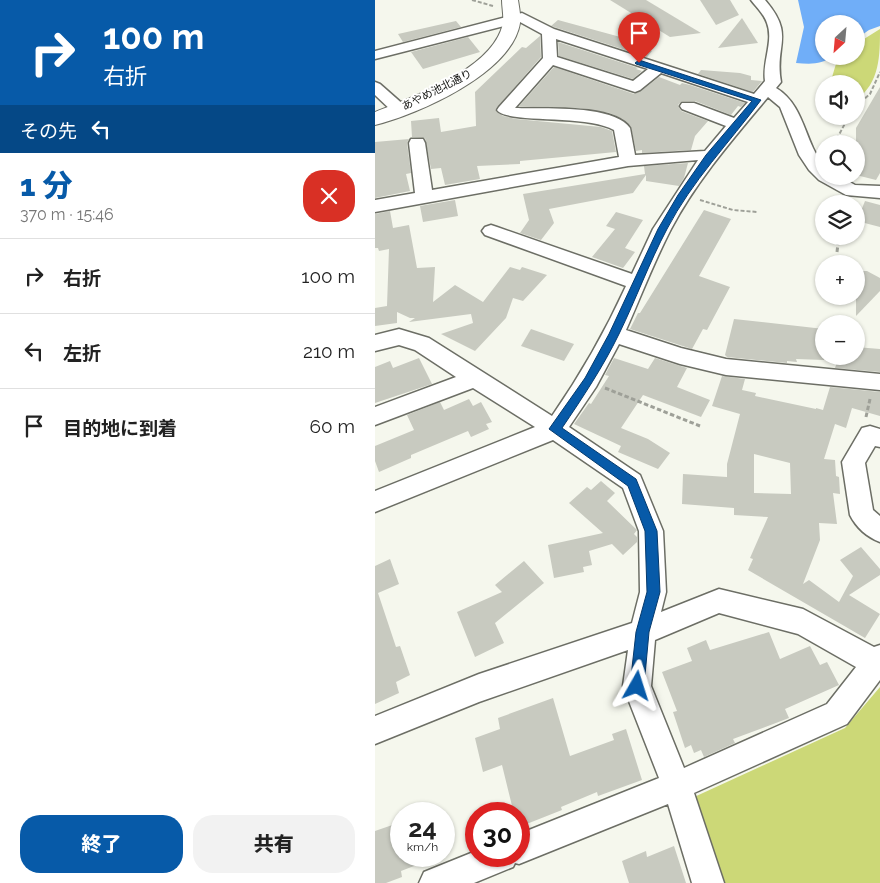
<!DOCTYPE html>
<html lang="ja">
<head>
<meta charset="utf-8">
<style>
	:root { --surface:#fff; --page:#f2f2f2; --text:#222; --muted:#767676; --line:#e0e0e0; --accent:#075aa8 }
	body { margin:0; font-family:Raleway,"Noto Sans JP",sans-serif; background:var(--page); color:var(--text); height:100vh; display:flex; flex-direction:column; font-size:19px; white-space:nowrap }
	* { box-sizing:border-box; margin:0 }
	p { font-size:16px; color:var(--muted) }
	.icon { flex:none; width:28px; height:28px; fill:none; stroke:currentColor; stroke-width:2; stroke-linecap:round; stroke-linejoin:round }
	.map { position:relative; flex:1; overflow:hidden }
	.details { display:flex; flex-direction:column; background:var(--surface); width:375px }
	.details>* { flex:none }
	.top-card { background:#075aa8; color:#fff; overflow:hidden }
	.needle { width:32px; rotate:206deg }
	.controls { position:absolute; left:440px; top:15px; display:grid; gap:10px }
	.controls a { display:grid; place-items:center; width:50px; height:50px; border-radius:50%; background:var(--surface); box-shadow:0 1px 4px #0004; font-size:25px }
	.speed { position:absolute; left:15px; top:802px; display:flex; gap:10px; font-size:25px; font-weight:700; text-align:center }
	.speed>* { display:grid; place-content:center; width:65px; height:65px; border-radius:50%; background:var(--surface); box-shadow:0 1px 4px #0004; line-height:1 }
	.speed small { font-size:12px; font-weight:400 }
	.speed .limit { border:8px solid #d22; background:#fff; color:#111 }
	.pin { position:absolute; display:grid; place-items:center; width:42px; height:42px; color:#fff; margin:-51px -21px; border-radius:50% 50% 50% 0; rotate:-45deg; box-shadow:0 0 5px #0007 }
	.pin .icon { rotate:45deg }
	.me { position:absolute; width:55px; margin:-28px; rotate:6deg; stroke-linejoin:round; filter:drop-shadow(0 0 4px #0008) }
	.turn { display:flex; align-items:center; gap:18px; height:105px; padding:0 20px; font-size:22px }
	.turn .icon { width:65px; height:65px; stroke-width:2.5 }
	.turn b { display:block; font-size:35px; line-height:42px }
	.then { display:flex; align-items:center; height:48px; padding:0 20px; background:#0003; gap:10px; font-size:19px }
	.round { display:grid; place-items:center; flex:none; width:52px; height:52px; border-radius:20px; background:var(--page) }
	.overview { display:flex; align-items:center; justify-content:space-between; height:85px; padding:0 20px }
	h1 { font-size:30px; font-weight:800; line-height:38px; color:var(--accent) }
	.button { display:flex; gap:10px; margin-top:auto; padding:10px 20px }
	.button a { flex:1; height:58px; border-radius:20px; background:var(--accent); color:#fff; font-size:20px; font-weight:800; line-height:58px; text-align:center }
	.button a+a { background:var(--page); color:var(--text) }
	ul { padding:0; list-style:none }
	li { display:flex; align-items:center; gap:15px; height:75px; padding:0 20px; border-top:1px solid var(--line) }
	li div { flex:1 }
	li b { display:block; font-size:19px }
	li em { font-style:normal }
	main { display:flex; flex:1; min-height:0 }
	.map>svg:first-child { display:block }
</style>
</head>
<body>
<main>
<section class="details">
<div class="top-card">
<div class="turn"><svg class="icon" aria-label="right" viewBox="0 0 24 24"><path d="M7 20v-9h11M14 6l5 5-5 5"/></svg><div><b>100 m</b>右折</div></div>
<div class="then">その先<svg class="icon" aria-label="left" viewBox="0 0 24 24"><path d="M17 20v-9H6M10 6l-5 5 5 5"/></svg></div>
</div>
<div class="overview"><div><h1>1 分</h1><p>370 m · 15:46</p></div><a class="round" style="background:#d93025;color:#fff"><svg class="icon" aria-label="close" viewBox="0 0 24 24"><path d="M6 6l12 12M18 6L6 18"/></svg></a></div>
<ul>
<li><svg class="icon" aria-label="right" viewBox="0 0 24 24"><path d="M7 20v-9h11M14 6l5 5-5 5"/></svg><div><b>右折</b></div><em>100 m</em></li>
<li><svg class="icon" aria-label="left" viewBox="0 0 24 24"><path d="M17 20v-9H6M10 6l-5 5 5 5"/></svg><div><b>左折</b></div><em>210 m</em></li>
<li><svg class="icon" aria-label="arrive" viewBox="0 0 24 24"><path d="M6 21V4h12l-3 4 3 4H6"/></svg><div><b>目的地に到着</b></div><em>60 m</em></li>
</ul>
<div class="button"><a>終了</a><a>共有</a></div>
</section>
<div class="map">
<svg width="505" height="883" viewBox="0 0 505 883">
	<rect width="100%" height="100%" fill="#f5f7ed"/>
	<!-- green -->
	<g fill="#ccd877">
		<path d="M505 29C505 55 505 83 481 100V84H455L463 57 481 56V44Z"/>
		<polygon points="505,687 505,883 348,883 317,798 470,728"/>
	</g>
	<!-- water -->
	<path fill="#70aef8" d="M423 0H505V26L494 30 481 39V24H449V56H458C447 65 435 64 421 63L429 27Z"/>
	<!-- building -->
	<g fill="#c8cac0" fill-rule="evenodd">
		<polygon points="235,0 271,0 326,33 295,37"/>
		<polygon points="325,0 355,0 364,15 341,25"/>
		<polygon points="367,18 383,43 343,48"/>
		<polygon points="183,20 260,41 245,43 277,51 272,57 176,26"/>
		<polygon points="81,21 86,27 28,42 23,34"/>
		<polygon points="165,36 166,57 120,110 128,116 141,119 226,127 237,131 241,152 145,161 145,164 102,166 105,179 70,185 66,168 56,169 50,138 37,137 36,121 64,118 66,132 101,126 100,92 147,47 151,48"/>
		<polygon points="93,37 105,52 48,69 36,52"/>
		<polygon points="183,42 263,68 261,69 267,71 258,79 184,56"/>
		<polygon points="179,67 259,94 266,91 284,77 305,85 307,83 315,85 370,103 366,107 363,106 356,115 320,101 307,101 303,105 306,111 333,121 320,136 316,150 267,153 267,150 261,151 256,127 247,119 235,113 202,108 144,106"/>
		<polygon points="326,70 365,73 376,76 376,80 387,81 378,92 323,74"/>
		<polygon points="505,87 505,173 501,180 481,175 481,128"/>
		<polygon points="34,139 32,143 36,173 31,174 35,191 0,198 0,142"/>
		<polygon points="313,163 309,178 304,186 271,181 271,175 258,193 174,209 179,223 166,240 145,233 154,220 148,194 270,174 269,166"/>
		<polygon points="80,200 83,216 48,222 45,206"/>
		<polygon points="490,201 505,205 505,227 482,221"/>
		<polygon points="329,210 356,219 324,276 355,287 332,330 328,329 317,349 255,329 263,313 265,313"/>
		<polygon points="15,211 18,228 34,225 42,268 60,267 58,302 80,285 108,302 135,267 145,270 147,267 172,275 148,301 138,298 131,318 100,351 66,334 98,323 96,314 34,322 40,318 35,318 22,312 22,323 0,326 0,308 12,306 14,249 4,251 3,248 0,248 0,214"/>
		<polygon points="241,212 268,220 250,248 260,252 248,268 217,257 240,229 231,226"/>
		<polygon points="481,271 492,271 505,278 505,291 481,316"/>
		<polygon points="359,319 449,329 449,360 421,359 422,362 412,361 412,363 352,357 350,355"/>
		<polygon points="156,329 199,344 189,361 146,346"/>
		<polygon points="481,347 505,349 505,372 460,368 464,356 481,356"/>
		<polygon points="44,358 57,384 0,403 0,367 15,361 18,368"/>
		<polygon points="239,358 273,369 280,358 312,368 302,387 335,400 326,417 268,395 246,428 273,439 295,453 283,469 243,452 246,446 199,424 214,403 216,404 234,376 230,375"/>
		<path d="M347 376 370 379 367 390 381 393 380 396 441 409V408L448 410 455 387 505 392V416L477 408 471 428 460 424 449 459 460 460 461 476 464 477 465 494 458 493 462 524 444 523 445 540 428 584 434 580 464 602 478 576 465 560 486 547 505 569V575L474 595 505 614 490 638 373 570 378 559 375 558 393 517 359 515V508L307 504 308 474 352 477V464L365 414 337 406ZM379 454 415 463 416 494 379 493Z"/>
		<polygon points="94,399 98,406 106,402 117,422 111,424 114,429 96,437 93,431 36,455 36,458 4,472 0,461 0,446 39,430 32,415 65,402 69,410"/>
		<polygon points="226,481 240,493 232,501 262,530 259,534 262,537 262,542 248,555 237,544 214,551 217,565 208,567 209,572 179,578 173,545 228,533 194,503 212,487 216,490"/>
		<polygon points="15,559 24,584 3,593 21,647 25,646 35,675 21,682 24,693 0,704 0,566"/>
		<polygon points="149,561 169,583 120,623 129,643 100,657 82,612 127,592 120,585"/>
		<polygon points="394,632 405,659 435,646 445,665 452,662 464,685 410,709 414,718 358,739 360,743 329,757 326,750 319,753 316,745 310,748 298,712 302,711 287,672 317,661 312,648 331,640 335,650"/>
		<polygon points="178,698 195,756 239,740 237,734 251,729 267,780 223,796 222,792 186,807 187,810 144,827 144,814 139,814 127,765 108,772 100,738 125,729 123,718"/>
		<polygon points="26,822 26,856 60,856 60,858 26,871 27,877 11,883 0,883 0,831"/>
		<polygon points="299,846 311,883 254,883 247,861 271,851 272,857"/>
	</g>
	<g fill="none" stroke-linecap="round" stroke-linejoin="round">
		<!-- street casing -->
		<g stroke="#6c6e65" stroke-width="3">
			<g id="street">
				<path d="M376 0H390C421 36 399 44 406 82L401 88C423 101 428 126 438 148 443 159 449 164 449 176H464L480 185 505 186V198L471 195 444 180 434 170 424 155 405 107 393 97C358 139 322 180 296 229 279 262 266 296 251 330L306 348 351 359 505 374V390L351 375 305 364 244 344 221 387 194 427 265 475 288 531 291 592 286 612 344 589 428 609 499 647 505 645V680L472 724 319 793 349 883H317L293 804 144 864 140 863 138 867 99 883H44L49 872 101 851V856H144V834L284 778 248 686 253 650 104 702 0 744V716L104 674 257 623 265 592 264 531 248 488 178 440 0 512V491L160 427 98 388 0 425V407L81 377 40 350 24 345 0 351V335L24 329 54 338 177 416C206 374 230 332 251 286L110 235 107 231 110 227 116 225 122 227 257 274 278 229 323 160 253 166 0 212V200L40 193 34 143 36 139H48L50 143 57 190 244 157 239 130C212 114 132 124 122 110L124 107 168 58 167 34 145 22 0 59V51L147 13 179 29 379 94 390 81C387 62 399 41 392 23 389 14 382 8 376 0ZM181 39 273 69 258 81 182 57ZM178 65 260 92 265 90 286 73 373 102 359 118 319 103H307L305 106 307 109 351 126 330 151 260 155 255 128C239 104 167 109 140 108ZM344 613 423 634 481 667 452 704 309 768 276 686 280 640Z"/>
				<polygon points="0,82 5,84 30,106 32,109 30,112 18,112 0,95"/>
				<path d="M495 426 505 429V447L500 446 490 463 498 510 505 516V542C492 537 481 527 475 515L467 462 487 428Z"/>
			</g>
		</g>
		<!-- secondary casing -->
		<g stroke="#6c6e65" stroke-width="2">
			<path id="secondary" d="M127 0H143C144 7 146 16 145 23 137 73 44 114 0 125V112C38 97 119 69 128 23 129 16 127 7 127 0Z"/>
		</g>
		<!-- path-far1 -->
		<g stroke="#9ea098" stroke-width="2" stroke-dasharray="4 2" stroke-linecap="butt">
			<polyline points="97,0 118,6"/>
			<polyline points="481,106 495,94 505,72"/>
			<polyline points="459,144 474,116"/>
			<polyline points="325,200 358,210 382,212"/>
		</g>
		<!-- path -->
		<g stroke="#9ea098" stroke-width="3" stroke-dasharray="4.5 2.5" stroke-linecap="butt">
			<polyline points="462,252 464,236"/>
			<polyline points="230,388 325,426"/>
			<polyline points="491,417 495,399"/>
		</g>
		<!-- street -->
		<use href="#street" fill="#fff" fill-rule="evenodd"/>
		<!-- secondary -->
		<use href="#secondary" fill="#fff" fill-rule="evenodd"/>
	</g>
	<!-- route -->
	<path fill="#075aa8" stroke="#053a6d" d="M264 60 386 100C354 143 317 181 292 229 274 263 261 299 244 334 228 367 208 397 187 428L261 479 282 531 285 592 274 632 269 686 267 691 262 693 257 691 255 686 261 632 272 592 270 531 253 486 174 429 210 378 234 334 283 229 303 195 331 155 377 101 261 64 260 63Z"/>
	<g text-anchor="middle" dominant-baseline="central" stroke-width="4" stroke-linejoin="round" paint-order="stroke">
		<!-- far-street labels -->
		<g font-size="11" fill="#121310" stroke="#fff">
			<text transform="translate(62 90) rotate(-27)">あやめ池北通り</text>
		</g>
	</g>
</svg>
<div class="controls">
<a><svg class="needle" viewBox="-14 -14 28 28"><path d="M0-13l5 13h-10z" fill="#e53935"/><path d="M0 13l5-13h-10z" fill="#767676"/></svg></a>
<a><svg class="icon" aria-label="sound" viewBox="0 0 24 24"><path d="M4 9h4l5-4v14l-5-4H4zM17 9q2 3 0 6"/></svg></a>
<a><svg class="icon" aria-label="search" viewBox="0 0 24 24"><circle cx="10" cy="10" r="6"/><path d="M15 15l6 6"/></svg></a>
<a><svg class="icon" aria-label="layers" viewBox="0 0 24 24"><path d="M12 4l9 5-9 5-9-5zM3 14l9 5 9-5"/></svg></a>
<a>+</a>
<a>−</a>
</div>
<div class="speed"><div>24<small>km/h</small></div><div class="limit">30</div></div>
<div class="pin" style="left:264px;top:63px;background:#d93025"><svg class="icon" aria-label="arrive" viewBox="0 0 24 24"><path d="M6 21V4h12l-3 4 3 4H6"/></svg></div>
<svg class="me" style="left:262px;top:686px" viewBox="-20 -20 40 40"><path d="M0-17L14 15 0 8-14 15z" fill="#075aa8" stroke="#fff" stroke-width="4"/></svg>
</div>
</main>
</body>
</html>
